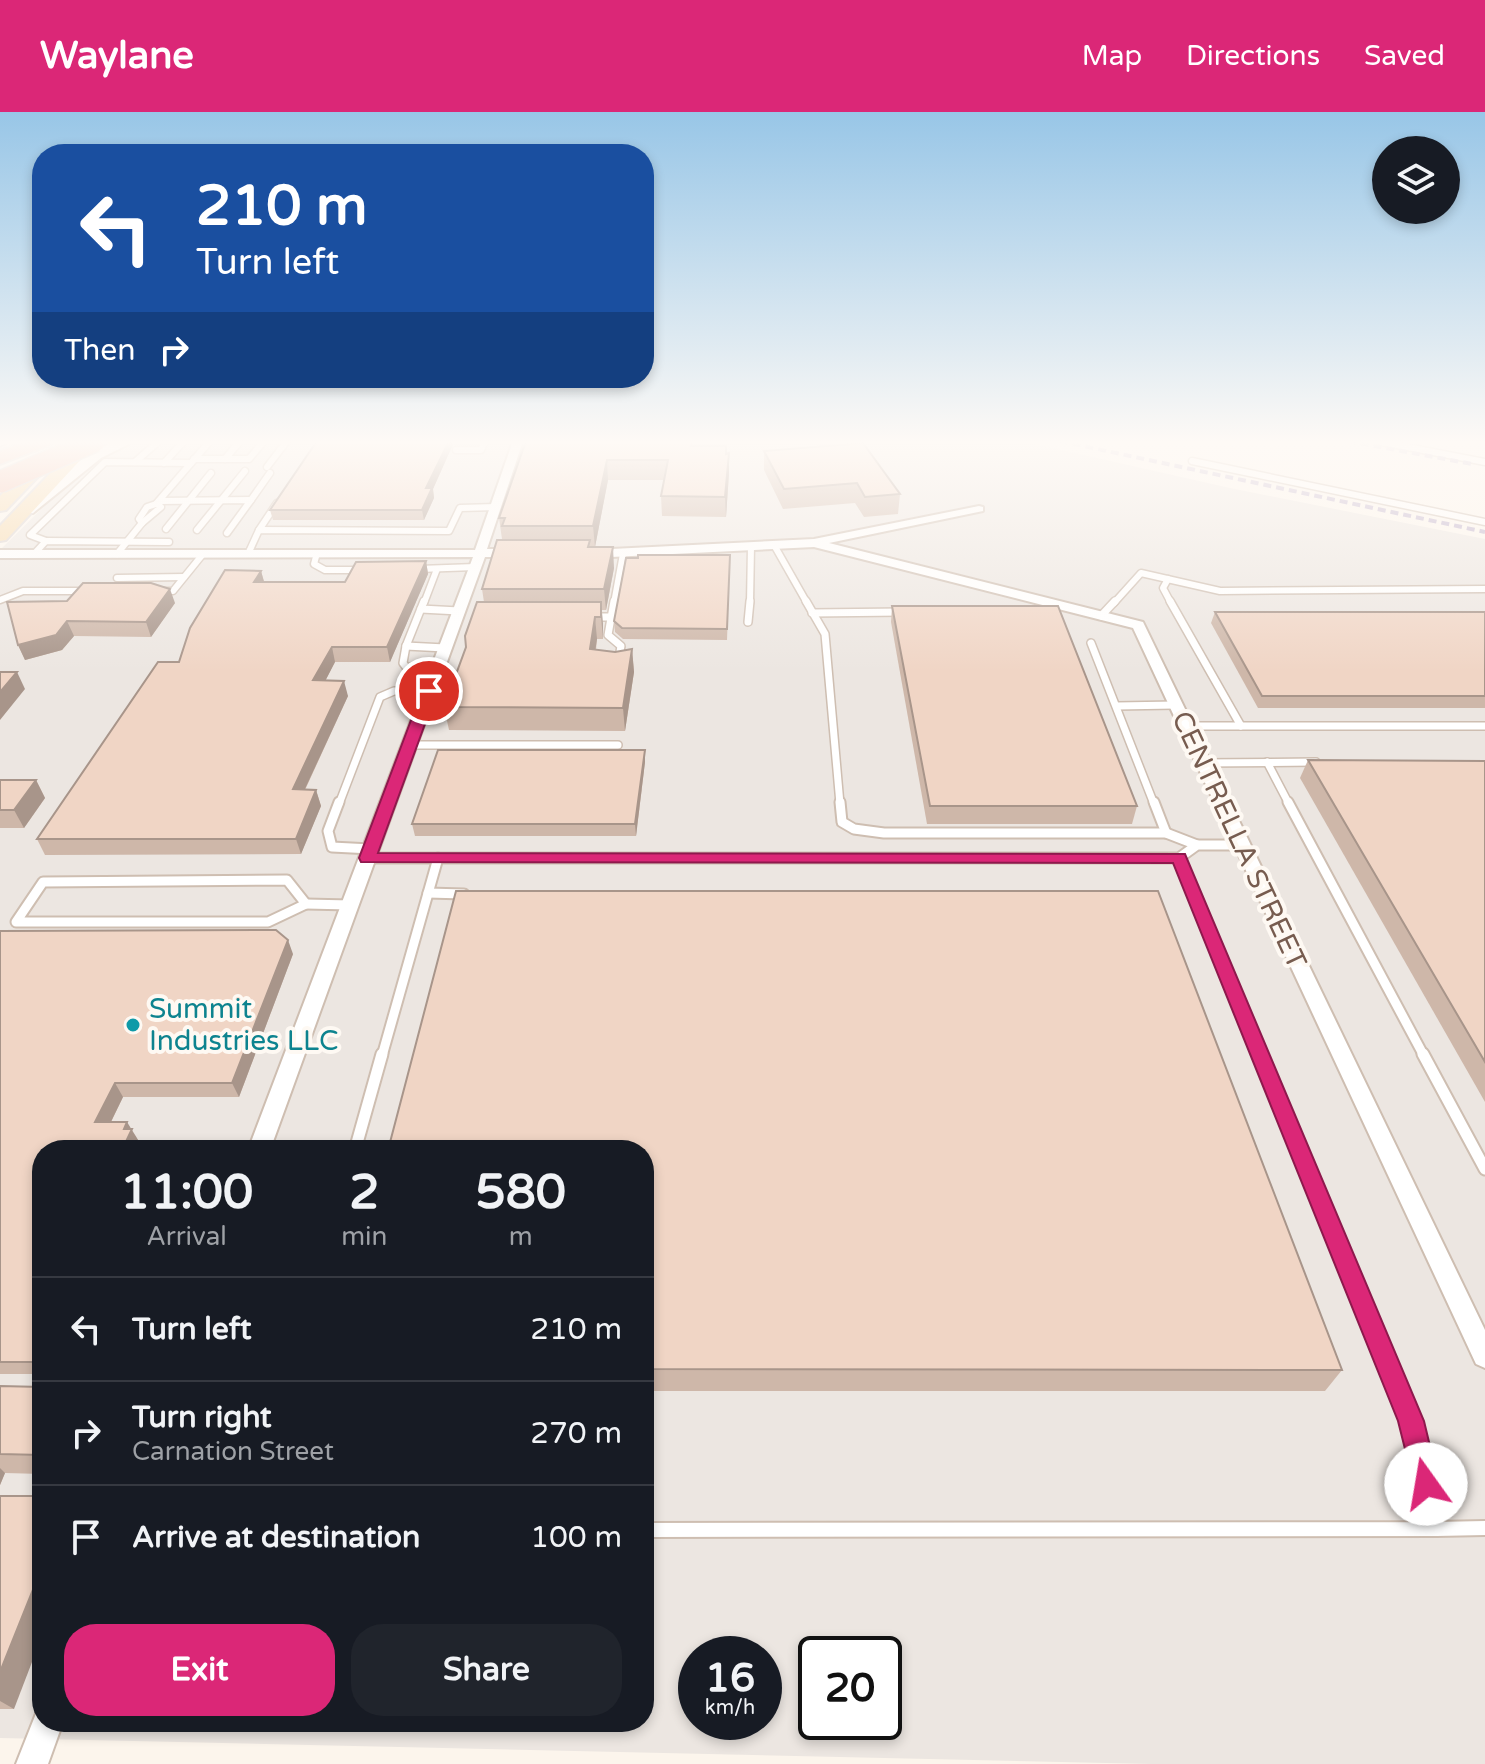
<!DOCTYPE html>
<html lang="en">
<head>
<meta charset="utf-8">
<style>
	:root { --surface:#171b24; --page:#20242c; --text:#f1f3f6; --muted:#9ea1a6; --line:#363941; --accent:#db2777 }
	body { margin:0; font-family:"Varela Round",sans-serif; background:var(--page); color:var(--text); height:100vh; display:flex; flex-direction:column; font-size:30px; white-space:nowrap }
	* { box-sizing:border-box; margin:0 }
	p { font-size:26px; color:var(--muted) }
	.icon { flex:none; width:44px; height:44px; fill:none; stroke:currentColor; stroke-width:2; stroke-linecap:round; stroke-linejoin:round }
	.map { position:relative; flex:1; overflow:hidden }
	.side { position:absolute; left:32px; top:1028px; width:622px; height:592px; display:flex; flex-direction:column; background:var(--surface); border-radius:32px; box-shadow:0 4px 12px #0003 }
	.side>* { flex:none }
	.hud { position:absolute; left:32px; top:32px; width:622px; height:244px; border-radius:32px; box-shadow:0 4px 12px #0003; background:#1a4fa0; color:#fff; overflow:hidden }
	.buttons { position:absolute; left:1372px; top:24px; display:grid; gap:16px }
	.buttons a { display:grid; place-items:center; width:88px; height:88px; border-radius:50%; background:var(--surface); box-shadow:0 4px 12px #0003; font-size:40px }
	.speed { position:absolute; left:678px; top:1524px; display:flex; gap:16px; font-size:40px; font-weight:700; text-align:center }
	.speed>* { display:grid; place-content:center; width:104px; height:104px; border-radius:50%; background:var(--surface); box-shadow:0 4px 12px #0003; line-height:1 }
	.speed small { font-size:20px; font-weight:400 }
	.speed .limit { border:4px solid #111; border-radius:12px; background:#fff; color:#111 }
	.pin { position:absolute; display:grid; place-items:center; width:68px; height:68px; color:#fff; margin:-34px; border:4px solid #fff; border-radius:50%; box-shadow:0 2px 8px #0007 }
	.me { position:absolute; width:88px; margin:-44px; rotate:347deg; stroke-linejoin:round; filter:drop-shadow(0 0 6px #0008) }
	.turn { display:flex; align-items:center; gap:28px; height:168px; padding:0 32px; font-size:36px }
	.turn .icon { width:104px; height:104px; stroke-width:2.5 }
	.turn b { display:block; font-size:56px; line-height:68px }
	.then { display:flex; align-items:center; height:76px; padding:0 32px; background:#0003; gap:16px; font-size:30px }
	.eta { display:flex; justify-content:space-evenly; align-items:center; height:136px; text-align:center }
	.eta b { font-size:48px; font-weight:700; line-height:56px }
	.action { display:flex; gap:16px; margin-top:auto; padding:16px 32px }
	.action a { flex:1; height:92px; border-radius:32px; background:var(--accent); color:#fff; font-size:32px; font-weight:700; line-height:92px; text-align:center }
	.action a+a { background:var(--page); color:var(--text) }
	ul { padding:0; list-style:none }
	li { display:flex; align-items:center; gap:24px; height:104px; padding:0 32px; border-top:2px solid var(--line) }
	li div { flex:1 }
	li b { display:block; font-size:30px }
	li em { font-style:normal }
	header { display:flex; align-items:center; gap:48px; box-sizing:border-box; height:112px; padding:0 40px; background:var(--accent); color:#fff }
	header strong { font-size:38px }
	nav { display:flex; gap:44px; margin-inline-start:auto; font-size:28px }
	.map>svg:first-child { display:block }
</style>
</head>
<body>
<header>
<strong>Waylane</strong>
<nav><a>Map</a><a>Directions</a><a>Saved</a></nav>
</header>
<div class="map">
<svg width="1485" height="1652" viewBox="0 0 1485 1652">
	<rect width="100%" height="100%" fill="#fcf5ec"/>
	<!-- industrial -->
	<path fill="#ece6e1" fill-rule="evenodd" d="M122 329H1022L1230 376 1485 427V1652H1152L0 1626V438L103 336ZM42 1038H644V1610H42ZM696 1542H764V1610H696ZM816 1542H884V1610H816Z"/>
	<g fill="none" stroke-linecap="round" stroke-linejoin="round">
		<!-- lane-far4 casing -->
		<g stroke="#cebeb1" stroke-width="9">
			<g id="lane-far4">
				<polyline points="1376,329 1485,350"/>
				<polyline points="456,338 481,338 485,329"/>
				<polyline points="194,347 249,347 264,329"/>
				<polyline points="225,347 240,329"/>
				<polyline points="1192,349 1485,410"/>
				<polyline points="135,350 159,329"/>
				<polyline points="164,351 184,329"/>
				<polyline points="267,355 287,329"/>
				<polyline points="251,388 270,361"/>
				<polyline points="159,389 251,388 227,421"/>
				<polyline points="142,411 139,407 147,395 156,392 210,329"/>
				<polyline points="166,417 211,361"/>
				<polyline points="197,418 245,359"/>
				<polyline points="259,418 277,391"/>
				<polyline points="46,429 30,423 105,350 191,351"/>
				<polyline points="774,433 807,491"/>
				<polyline points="317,441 314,452 325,458 364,458"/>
				<polyline points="34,442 46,429 169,430"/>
				<polyline points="117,442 142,411 161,395 156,392"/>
				<polyline points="248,442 259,418 449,419 460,396 496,395"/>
				<polyline points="419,457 475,455"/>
				<polyline points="117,466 184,465"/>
				<polyline points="1168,467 1163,476 1171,491"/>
				<polyline points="162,479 173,479 203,442"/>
				<polyline points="0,488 23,479 87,479"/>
				<polyline points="424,491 437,457"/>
				<polyline points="614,491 623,442"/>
				<polyline points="750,491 751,434"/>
				<polyline points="1114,491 1141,461 1220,479 1485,477"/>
			</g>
		</g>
		<!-- lane-far3 casing -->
		<g stroke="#cebeb1" stroke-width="10">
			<g id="lane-far3">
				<polyline points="424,489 406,534 403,551 406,555 438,556"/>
				<polyline points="614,489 608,523 621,534 618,551"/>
				<polyline points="806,489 825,522 840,692"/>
				<polyline points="1170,489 1241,614"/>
				<polyline points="421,497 459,499"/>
				<polyline points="812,501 902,500"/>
				<polyline points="1101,504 1115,489"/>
				<polyline points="592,505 611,505"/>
				<polyline points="748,510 750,489"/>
				<polyline points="1091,531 1154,692"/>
				<polyline points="406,534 445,536"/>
				<polyline points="1117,594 1175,593"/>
				<polyline points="1186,614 1485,614"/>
				<polyline points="409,633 618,633"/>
				<polyline points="1267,650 1289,692"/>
				<polyline points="1203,651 1316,650"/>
				<polyline points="339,692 380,585 394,579 429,579"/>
			</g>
		</g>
		<!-- lane-far2 casing -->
		<g stroke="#cebeb1" stroke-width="13">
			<g id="lane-far2">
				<polyline points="339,690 328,719 332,735 371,737"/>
				<polyline points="840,690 842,710 854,717 884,721 1166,721 1197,733"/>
				<polyline points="1154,690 1166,721"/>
				<polyline points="1288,690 1424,944"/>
				<polyline points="367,746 1179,746 1197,733 1240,733"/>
				<polyline points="1179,746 1260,944"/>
				<polygon points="287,768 306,792 268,810 16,810 43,770"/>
				<polyline points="428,781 464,782"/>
				<polyline points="306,792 350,793"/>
				<polyline points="382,944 438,746"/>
			</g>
		</g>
		<!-- lane-far1 casing -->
		<g stroke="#cebeb1" stroke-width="15">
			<g id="lane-far1">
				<polyline points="1260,942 1390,1259"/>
				<polyline points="1423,942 1485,1057"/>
				<polyline points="355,1038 382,942"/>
			</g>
		</g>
		<!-- lane casing -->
		<g stroke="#cebeb1" stroke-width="18">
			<g id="lane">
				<polyline points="1436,1417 1485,1416"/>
				<polyline points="644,1418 1436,1417 1411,1309 1389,1257"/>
			</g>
		</g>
		<!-- street casing -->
		<g stroke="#cebeb1" stroke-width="4">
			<g id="street">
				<polygon points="0,329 10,329 0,334"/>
				<polygon points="513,329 523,329 487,437 517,437 523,441 517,445 485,445 270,1038 248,1038 473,445 0,446 0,438 475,438"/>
				<polygon points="979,394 983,395 983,399 829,431 1143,510 1485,1218 1485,1256 1476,1252 1133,516 814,435 591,446 585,442 591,438 814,427"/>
				<polygon points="42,1597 42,1610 63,1610 48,1652 16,1652 37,1599"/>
			</g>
		</g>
		<!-- secondary casing -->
		<g stroke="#d1beaf" stroke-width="4">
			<polygon id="secondary" points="116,329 135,329 101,346 33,401 21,401 21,395 91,340"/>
		</g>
		<!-- primary casing -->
		<g stroke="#d9d1ce" stroke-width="4">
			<g id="primary">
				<polygon points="81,329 98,329 6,428 0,429 0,414"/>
				<polygon points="47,341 53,343 53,349 6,398 0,399 0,384 41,343"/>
			</g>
		</g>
		<!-- highway casing -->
		<g stroke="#d9d1ce" stroke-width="4">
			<polygon id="highway" points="27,329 53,329 50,333 0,352 0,339"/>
		</g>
		<!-- lane-far4 -->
		<use href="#lane-far4" stroke="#fff" stroke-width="6"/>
		<!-- lane-far3 -->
		<use href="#lane-far3" stroke="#fff" stroke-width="7"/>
		<!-- lane-far2 -->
		<use href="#lane-far2" stroke="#fff" stroke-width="9"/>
		<!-- lane-far1 -->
		<use href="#lane-far1" stroke="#fff" stroke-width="11"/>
		<!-- lane -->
		<use href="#lane" stroke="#fff" stroke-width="14"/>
		<!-- street -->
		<use href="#street" fill="#fff" fill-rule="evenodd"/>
		<!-- secondary -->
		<use href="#secondary" fill="#fff" fill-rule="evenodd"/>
		<!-- primary -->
		<use href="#primary" fill="#f6d8a9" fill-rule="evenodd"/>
		<!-- highway -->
		<use href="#highway" fill="#f2b9a7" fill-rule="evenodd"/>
		<!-- rail -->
		<g stroke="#b8a9c7" stroke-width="4" stroke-dasharray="8 5" stroke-linecap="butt">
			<polyline points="1060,329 1485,420"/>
			<polyline points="1348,329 1472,352"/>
		</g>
		<!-- highway-bridge casing -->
		<g stroke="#d9d1ce" stroke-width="24" stroke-linecap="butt">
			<polyline id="highway-bridge" points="0,370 95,329"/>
		</g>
		<!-- highway-bridge -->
		<use href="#highway-bridge" stroke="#f2b9a7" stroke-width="21"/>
	</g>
	<!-- wall -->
	<g fill="#ceb7a9">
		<polygon points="526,329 693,334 726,342 729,361 726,405 662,404 661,384 664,368 608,368 595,435 614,456 606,498 602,498 603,527 597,527 596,538 615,540 632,537 634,560 625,619 449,618 444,595 484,490 482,477 504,428 504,427 502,427 499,406"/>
		<polygon points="454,330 433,377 434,386 424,408 273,408 270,398"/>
		<polygon points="764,339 900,382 898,402 864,405 855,391 783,397 764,358"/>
		<polygon points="730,443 727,528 623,527 615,520 614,509"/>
		<polygon points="426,449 428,462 390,550 335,550 325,569 348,584 305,678 316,678 321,694 301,742 45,743 37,727 261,459 264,470 345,470"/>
		<polygon points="7,490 175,491 151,525 74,524 62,538 25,548 18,533"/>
		<polygon points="892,494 1137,694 1132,712 927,712 891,510"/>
		<polygon points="1215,500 1485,500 1485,596 1258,596 1211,511"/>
		<polygon points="1308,648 1485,649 1485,990 1300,666"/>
		<polygon points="645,650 636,724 415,724 412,712"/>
		<polygon points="0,668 36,668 45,686 24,716 0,716"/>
		<polygon points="0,819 293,842 239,985 123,985 111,1010 130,1017 140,1031 137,1038 42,1038 42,1262 0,1262"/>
		<polygon points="644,1038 1342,1258 1325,1279 644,1279"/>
		<polygon points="0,1274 42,1275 42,1362 5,1361 0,1373"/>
		<polygon points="0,1384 14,1597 0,1597"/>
	</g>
	<!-- shaded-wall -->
	<g fill="#a8958a">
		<polygon points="449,329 454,330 433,377 434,386 424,408 422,398 426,376"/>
		<polygon points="729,341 729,361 726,405 725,385"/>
		<polygon points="607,348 608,368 595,435 593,414"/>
		<polygon points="613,435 614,456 606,498 604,477"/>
		<polygon points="426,449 428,462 390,550 387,535"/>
		<polygon points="261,459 265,473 254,470"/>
		<polygon points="170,477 175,491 151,525 146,510"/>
		<polygon points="601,490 603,512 603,527 601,505"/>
		<polygon points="595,505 597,527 592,560 590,537"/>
		<polygon points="67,509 74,524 62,538 25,548 18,533"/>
		<polygon points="332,535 335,550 318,583 313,568"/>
		<polygon points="632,537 634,560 625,619 623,596"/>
		<polygon points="17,560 25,577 0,608 0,580"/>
		<polygon points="344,569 348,584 298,692 293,677"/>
		<polygon points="645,638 645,650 636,724 635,712"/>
		<polygon points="36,668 45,686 24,716 14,698"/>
		<polygon points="316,678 321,694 301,742 296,727"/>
		<polygon points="288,828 293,842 239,985 232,971"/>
		<polygon points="115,971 123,985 104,1024 95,1010"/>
		<polygon points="127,1010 140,1031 137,1038 122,1038 124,1017"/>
		<polygon points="0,1356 5,1361 0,1373"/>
		<polygon points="42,1455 42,1524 14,1597 0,1589 0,1560"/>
	</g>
	<!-- building -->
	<g fill="#f0d5c5" stroke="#a8958a" stroke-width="2">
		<polygon points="317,329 449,329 426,376 432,376 422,398 270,398"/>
		<polygon points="526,329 692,329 691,334 726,334 726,342 729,341 725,385 661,384 668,348 607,348 593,414 502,414 505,406 499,406"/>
		<polygon points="863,331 900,382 865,385 857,371 784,377 764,339"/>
		<polygon points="497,428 590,428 588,435 613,435 604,477 482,477"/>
		<polygon points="638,443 730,443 727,517 622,516 614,509 626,446 638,446"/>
		<polygon points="426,449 387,535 332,535 313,568 344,569 293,677 316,678 296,727 37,727 158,550 179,550 190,516 225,458 261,459 254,470 345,470 356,450"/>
		<polygon points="83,471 151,471 170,477 146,510 67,509 56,523 18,533 7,490 67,489"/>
		<polygon points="477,490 601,490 601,505 595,505 590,537 615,540 632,537 623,596 444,595 466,535 465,524"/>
		<polygon points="892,494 1058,494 1137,694 930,694"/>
		<polygon points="1215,500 1485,500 1485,584 1262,584"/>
		<polygon points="0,560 17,560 0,580"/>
		<polygon points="438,638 645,638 635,712 412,712"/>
		<polygon points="1308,648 1485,649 1485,950"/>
		<polygon points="0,668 36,668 14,698 0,698"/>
		<polygon points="456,779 1158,779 1342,1258 644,1257 644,1038 388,1038"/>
		<polygon points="276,818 288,828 232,971 115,971 95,1010 127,1010 124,1017 132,1017 122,1038 42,1038 42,1185 39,1191 42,1191 42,1250 0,1250 0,819"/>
		<polygon points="0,1274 42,1275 42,1343 0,1342"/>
		<polygon points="0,1384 42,1384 42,1455 0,1560"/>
	</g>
	<!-- sky -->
	<linearGradient id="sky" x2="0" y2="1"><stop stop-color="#98c6e7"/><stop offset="0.59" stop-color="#fefaf6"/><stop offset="1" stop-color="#fefaf6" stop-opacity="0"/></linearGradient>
	<rect width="1485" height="560" fill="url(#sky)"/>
	<!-- route -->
	<polygon fill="#db2777" stroke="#8e194d" stroke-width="2" points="429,575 437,579 378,741 1185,742 1424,1309 1439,1372 1435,1381 1426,1385 1416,1381 1398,1309 1173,751 361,750 359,746 422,579"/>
	<!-- markers -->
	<circle fill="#0f9aa8" stroke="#fef9f3" stroke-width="3" cx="133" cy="913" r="8"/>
	<g text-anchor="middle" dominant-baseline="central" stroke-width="8" stroke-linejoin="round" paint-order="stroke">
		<!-- street labels -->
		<g font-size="28" fill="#775c4f" stroke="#fef9f3">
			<text transform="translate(1239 728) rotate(65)">CENTRELLA STREET</text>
		</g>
		<!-- culture labels -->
		<g font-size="28" fill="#0d838f" stroke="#fef9f3" text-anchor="start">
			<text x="149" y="897">Summit<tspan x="149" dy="32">Industries LLC</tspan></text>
		</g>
	</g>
</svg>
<div class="buttons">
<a><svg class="icon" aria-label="layers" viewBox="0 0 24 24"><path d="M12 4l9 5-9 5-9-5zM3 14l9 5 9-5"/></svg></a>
</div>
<div class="speed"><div>16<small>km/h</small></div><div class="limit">20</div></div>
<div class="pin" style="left:429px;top:579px;background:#d93025"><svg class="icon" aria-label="arrive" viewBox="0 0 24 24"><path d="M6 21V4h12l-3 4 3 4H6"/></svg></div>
<svg class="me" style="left:1426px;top:1372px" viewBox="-20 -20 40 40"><circle r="19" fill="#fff"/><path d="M0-13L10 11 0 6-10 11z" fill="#db2777"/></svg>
<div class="hud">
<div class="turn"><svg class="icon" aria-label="left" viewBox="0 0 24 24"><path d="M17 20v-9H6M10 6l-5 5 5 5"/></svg><div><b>210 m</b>Turn left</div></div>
<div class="then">Then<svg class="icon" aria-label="right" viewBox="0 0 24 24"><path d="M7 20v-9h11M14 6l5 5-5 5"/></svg></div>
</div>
<section class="side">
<div class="eta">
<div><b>11:00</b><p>Arrival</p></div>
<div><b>2</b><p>min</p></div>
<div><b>580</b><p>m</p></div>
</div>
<ul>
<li><svg class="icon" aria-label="left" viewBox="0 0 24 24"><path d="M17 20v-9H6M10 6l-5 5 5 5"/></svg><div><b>Turn left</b></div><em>210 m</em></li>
<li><svg class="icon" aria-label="right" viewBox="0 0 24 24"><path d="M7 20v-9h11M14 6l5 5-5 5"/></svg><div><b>Turn right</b><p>Carnation Street</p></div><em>270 m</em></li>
<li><svg class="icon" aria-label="arrive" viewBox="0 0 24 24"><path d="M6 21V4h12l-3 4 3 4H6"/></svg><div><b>Arrive at destination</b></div><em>100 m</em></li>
</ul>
<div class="action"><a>Exit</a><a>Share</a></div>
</section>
</div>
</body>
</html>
